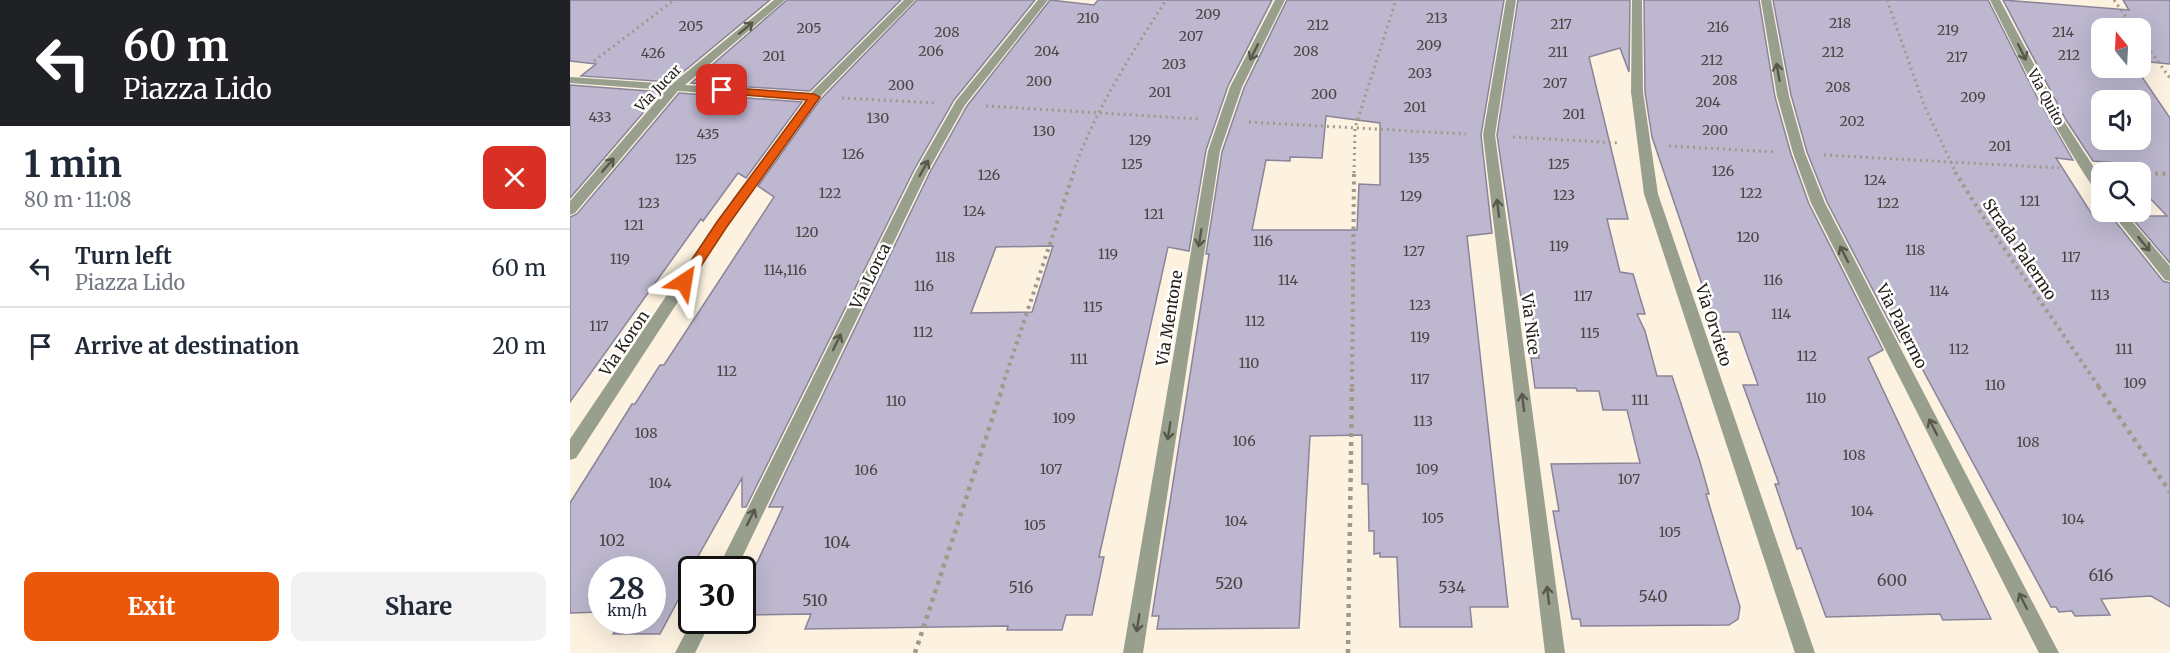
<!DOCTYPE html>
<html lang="en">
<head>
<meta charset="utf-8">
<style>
	:root { --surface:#fff; --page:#f2f2f3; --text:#1f2937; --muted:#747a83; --line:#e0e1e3; --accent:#ea580c }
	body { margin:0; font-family:Merriweather,serif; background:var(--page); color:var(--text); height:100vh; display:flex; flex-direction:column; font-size:22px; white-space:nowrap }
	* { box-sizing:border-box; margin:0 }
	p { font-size:20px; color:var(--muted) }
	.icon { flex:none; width:33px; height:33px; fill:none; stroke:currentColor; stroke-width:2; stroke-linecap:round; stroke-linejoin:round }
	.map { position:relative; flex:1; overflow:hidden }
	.sheet { display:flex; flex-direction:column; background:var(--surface); width:570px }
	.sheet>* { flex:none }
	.top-card { background:#202124; color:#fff; overflow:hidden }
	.needle { width:39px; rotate:342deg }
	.buttons { position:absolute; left:1521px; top:18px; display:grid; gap:12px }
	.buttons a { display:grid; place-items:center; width:60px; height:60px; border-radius:12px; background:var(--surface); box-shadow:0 6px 24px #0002; font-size:30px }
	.speed { position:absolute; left:18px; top:556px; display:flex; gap:12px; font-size:30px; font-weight:700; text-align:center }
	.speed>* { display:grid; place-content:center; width:78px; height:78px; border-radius:50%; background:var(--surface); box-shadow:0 6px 24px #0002; line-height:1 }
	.speed small { font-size:15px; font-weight:400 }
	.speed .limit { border:3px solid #111; border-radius:9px; background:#fff; color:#111 }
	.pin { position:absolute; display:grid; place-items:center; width:51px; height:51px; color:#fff; margin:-26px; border-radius:12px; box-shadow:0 3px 9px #0006 }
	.me { position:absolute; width:66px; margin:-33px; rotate:33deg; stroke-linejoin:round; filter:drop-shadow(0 0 4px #0008) }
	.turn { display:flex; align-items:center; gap:21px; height:126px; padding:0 24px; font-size:27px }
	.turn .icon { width:78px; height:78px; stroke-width:2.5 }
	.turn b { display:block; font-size:42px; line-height:51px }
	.round { display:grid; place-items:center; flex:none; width:63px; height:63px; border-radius:12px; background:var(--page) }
	.head { display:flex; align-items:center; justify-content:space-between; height:102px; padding:0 24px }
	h1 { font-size:36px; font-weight:700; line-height:45px }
	.button { display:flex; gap:12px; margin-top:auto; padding:12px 24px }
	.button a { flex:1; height:69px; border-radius:12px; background:var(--accent); color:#fff; font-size:24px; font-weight:700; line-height:69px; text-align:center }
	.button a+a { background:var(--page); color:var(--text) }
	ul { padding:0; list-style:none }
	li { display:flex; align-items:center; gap:18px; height:78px; padding:0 24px; border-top:2px solid var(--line) }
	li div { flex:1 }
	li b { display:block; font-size:22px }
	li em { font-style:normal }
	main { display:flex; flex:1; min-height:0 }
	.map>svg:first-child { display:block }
</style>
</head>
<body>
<main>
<section class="sheet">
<div class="top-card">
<div class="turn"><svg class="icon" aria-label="left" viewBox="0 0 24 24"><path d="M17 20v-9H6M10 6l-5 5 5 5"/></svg><div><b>60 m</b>Piazza Lido</div></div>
</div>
<div class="head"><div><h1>1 min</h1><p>80 m · 11:08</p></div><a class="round" style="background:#d93025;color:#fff"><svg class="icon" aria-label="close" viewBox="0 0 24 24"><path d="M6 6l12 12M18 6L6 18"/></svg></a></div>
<ul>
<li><svg class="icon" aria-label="left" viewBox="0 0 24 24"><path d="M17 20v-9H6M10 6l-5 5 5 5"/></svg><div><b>Turn left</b><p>Piazza Lido</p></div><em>60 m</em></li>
<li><svg class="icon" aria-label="arrive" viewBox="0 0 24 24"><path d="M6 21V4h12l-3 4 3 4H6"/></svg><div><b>Arrive at destination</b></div><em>20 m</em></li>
</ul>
<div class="button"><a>Exit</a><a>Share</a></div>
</section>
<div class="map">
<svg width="1600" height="653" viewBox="0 0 1600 653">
	<rect width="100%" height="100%" fill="#fdf2e0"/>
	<!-- building -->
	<g fill="#bdb7cf" stroke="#8a849a" stroke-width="1.5" fill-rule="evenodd">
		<polygon points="0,0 200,0 101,82 11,76 26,64 0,61"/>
		<polygon points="217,0 331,0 240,91 121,83"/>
		<polygon points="347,0 465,0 384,100 344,170 176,507 172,507 172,478 121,569 124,569 122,570 122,574 90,634 43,634 51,621 82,621 82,570 32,570 32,612 0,613 0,503 62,404 65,404 90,365 94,365 204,197 188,186 250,100"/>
		<path d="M480 0 524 5 528 0H702L658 86 636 150 619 251 598 247 529 557H534L522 615H496L492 630H437L438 626 235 629 241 614 172 615V569H184L213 507H199L360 172 397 106ZM483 246 462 312 401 313 426 247Z"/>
		<path d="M717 0H934L911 135 922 233 897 236 938 607H900L902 627H830L827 557H810V553L804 554V531H799L798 484H792V435L740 436 729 628 587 629 589 616H582L639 254H636L652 152 674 88ZM756 116 810 123V185L789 184 787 230H682L696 160 720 161V157L752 158Z"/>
		<polygon points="948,0 1060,0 1059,72 1050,48 1019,57 1058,219 1037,219 1050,272 1063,274 1075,314 1067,314 1075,331 1087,376 1102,376 1130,462 1139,494 1136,494 1170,607 1168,619 1159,625 1011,626 1010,619 1002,619 983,511 989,511 981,464 1070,463 1057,410 1033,410 1029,391 1007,391 1006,388 965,388 961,358 969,358 961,305 952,305 927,135"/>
		<polygon points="1074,0 1189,0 1205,97 1221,154 1239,204 1313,350 1298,358 1421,619 1373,620 1370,614 1256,617 1231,548 1227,549 1205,484 1209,484 1173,385 1188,385 1169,332 1148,332 1082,137 1075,92"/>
		<polygon points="1203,0 1418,0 1468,99 1503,160 1486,158 1523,216 1541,216 1593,281 1600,283 1600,607 1581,596 1531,599 1540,615 1505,616 1502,611 1489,612 1486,607 1481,607 1336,339 1330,342 1257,202 1237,152 1221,95"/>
		<path d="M1433 0 1559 10 1553 0H1600V64L1570 61V28H1532V68H1566L1600 118V263L1560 216H1597L1570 188V172H1556L1548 163 1523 161 1496 120ZM1532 100H1570V140H1532Z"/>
		<polygon points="0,85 91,92 0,198"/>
		<polygon points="109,93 232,102 176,178 168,173 133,221 131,219 0,402 0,217 7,214"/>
	</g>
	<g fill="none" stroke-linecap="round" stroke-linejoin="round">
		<!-- path-far2 -->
		<g stroke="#a1988a" stroke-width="3" stroke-dasharray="2 4" stroke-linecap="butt">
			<polyline points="1317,0 1354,105 1386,173"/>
			<polyline points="1544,0 1564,28"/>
			<polyline points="1570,37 1600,78"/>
			<polyline points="24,61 104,0"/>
			<polyline points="272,98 366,103"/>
			<polyline points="416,106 630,119"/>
			<polyline points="679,122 896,134"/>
			<polyline points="943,137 1049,143"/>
			<polyline points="1099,146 1205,152"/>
			<polyline points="1254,155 1489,168"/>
			<polyline points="1545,171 1570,172"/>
			<path d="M503 173C524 111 561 55 596 0"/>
			<polyline points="784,173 785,128 826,0"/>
		</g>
		<!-- path-far1 -->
		<g stroke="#a1988a" stroke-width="4" stroke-dasharray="3 4.5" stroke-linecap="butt">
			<polyline points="1385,172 1421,229 1529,387"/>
			<polyline points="1559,172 1570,172"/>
			<polyline points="1570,173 1600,174"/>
			<polyline points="432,387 504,172"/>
			<polyline points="782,387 784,172"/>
		</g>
		<!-- path -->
		<g stroke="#a1988a" stroke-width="4.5" stroke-dasharray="4 5" stroke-linecap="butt">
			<polyline points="1528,386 1600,492"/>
			<polyline points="345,653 433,386"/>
			<polyline points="778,653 782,386"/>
		</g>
		<!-- street -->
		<g fill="#98a08d" fill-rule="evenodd">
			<polygon points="204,0 215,0 115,85 241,93 334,0 345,0 248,99 156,228 6,458 0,460 0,439 146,222 236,100 108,91 5,213 0,215 0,201 96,90 0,83 0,77 102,84"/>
			<polygon points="468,0 478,0 395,105 358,171 166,570 147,570 346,171 386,101"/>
			<polygon points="705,0 715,0 672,87 650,151 573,653 553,653 638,151 660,87"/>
			<polygon points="936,0 946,0 925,135 995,653 975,653 913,135"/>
			<polygon points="1062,0 1072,0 1073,92 1088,194 1245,653 1225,653 1074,194 1061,92"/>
			<polygon points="1191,0 1201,0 1219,96 1235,153 1255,203 1489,653 1469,653 1241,203 1223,153 1207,96"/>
			<path d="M1420 0H1430L1494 121 1532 180V194L1527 193C1485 132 1453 66 1420 0Z"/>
			<polygon points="1541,212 1554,212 1600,266 1600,281 1595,280"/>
			<polygon points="122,620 141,621 125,653 105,653"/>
		</g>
	</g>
	<!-- one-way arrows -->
	<defs><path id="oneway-shaft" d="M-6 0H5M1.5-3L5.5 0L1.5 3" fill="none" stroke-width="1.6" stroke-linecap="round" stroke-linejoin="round" transform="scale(1.5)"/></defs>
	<g stroke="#58584b">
		<use href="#oneway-shaft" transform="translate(176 28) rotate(-40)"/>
		<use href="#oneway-shaft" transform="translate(684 52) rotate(117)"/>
		<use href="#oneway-shaft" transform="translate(1452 52) rotate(63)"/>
		<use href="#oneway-shaft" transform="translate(1208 72) rotate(-100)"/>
		<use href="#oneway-shaft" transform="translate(38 165) rotate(-49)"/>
		<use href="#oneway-shaft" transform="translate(354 168) rotate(-61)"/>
		<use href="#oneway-shaft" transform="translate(928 208) rotate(-97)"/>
		<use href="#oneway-shaft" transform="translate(630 238) rotate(99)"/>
		<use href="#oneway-shaft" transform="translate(1574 244) rotate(50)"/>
		<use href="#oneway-shaft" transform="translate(1274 254) rotate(-117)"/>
		<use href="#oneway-shaft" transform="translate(267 342) rotate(-64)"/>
		<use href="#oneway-shaft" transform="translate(953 402) rotate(-97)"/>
		<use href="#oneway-shaft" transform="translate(1363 427) rotate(-117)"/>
		<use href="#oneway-shaft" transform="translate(599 431) rotate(99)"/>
		<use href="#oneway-shaft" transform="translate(181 517) rotate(-64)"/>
		<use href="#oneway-shaft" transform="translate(978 595) rotate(-97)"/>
		<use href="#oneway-shaft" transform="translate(1453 601) rotate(-117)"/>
		<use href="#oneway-shaft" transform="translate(568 623) rotate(99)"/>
	</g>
	<!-- route -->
	<polygon fill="#ea580c" stroke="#983908" stroke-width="1.5" points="152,87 244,94 250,97 156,228 118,286 109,286 107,282 147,222 237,100 148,93 148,88"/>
	<g text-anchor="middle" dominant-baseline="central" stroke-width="5" stroke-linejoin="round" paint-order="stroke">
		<!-- number labels -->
		<g font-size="14" fill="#4a4444">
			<text x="638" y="14">209</text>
			<text x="518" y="18">210</text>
			<text x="867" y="18">213</text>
			<text x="1270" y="23">218</text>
			<text x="991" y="24">217</text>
			<text x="748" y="25">212</text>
			<text x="121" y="26">205</text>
			<text x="1148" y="27">216</text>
			<text x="239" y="28">205</text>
			<text x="1378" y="30">219</text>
			<text x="377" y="32">208</text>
			<text x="1493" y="32">214</text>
			<text x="621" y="36">207</text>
			<text x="859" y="45">209</text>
			<text x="361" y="51">206</text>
			<text x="477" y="51">204</text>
			<text x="736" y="51">208</text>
			<text x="988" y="52">211</text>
			<text x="1263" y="52">212</text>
			<text x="83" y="53">426</text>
			<text x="1499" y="55">212</text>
			<text x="204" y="56">201</text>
			<text x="1387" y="57">217</text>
			<text x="1142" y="60">212</text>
			<text x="604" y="64">203</text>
			<text x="850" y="73">203</text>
			<text x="1155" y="80">208</text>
			<text x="469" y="81">200</text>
			<text x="985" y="83">207</text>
			<text x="331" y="85">200</text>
			<text x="1268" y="87">208</text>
			<text x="590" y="92">201</text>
			<text x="754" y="94">200</text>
			<text x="1403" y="97">209</text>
			<text x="1138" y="102">204</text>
			<text x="845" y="107">201</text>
			<text x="1004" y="114">201</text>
			<text x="30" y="117">433</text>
			<text x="308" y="118">130</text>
			<text x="1282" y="121">202</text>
			<text x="1145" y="130">200</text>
			<text x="474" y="131">130</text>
			<text x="138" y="134">435</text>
			<text x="570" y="140">129</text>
			<text x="1430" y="146">201</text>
			<text x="283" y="154">126</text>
			<text x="849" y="158">135</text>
			<text x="116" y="159">125</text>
			<text x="562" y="164">125</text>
			<text x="989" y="164">125</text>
			<text x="1153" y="171">126</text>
			<text x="419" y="175">126</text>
			<text x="1305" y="180">124</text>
			<text x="260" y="193">122</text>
			<text x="1181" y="193">122</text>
			<text x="994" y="195">123</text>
			<text x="841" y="196">129</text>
			<text x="1460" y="201">121</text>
			<text x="79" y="203">123</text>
			<text x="1318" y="203">122</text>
			<text x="404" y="211">124</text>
			<text x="584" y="214">121</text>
			<text x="64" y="225">121</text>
			<text x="237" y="232">120</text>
			<text x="1178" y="237">120</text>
			<text x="693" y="241">116</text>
			<text x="989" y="246">119</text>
			<text x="1345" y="250">118</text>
			<text x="844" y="251">127</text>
			<text x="538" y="254">119</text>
			<text x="375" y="257">118</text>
			<text x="1501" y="257">117</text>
			<text x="50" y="259">119</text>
			<text x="215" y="270">114,116</text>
			<text x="718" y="280">114</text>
			<text x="1203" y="280">116</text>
			<text x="354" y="286">116</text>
			<text x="1369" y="291">114</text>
			<text x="1530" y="295">113</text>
			<text x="1013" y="296">117</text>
			<text x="850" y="305">123</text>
			<text x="523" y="307">115</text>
			<text x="1211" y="314">114</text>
			<text x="685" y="321">112</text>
			<text x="29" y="326">117</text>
			<text x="353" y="332">112</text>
			<text x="1020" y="333">115</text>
			<text x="850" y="337">119</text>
			<text x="1389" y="349">112</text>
			<text x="1554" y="349">111</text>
			<text x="1237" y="356">112</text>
			<text x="509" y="359">111</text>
			<text x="679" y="363">110</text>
			<text x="157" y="371">112</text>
			<text x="850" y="379">117</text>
			<text x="1565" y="383">109</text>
			<text x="1425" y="385">110</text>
			<text x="1246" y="398">110</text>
			<text x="1070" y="400">111</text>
			<text x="326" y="401">110</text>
			<text x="494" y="418">109</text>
			<text x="853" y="421">113</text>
			<text x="76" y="433">108</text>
			<text x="674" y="441">106</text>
			<text x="1458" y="442">108</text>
			<text x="1284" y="455">108</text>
			<text x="481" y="469">107</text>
			<text x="857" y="469">109</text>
			<text x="296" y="470">106</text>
			<text x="1059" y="479">107</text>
			<text x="90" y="483">104</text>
			<text x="1292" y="511">104</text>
			<text x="863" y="518">105</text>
			<text x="1503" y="519">104</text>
			<text x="666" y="521">104</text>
			<text x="465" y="525">105</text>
			<text x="1100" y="532">105</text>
		</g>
		<!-- far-street labels -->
		<g font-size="14" fill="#231d15" stroke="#fff">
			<text transform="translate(88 88) rotate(-46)">Via Jucar</text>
			<text transform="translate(1476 97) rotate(62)">Via Quito</text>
		</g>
		<!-- street labels -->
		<g font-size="16" fill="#231d15" stroke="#fff">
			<text transform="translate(1450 249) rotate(56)">Strada Palermo</text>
			<text transform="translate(300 276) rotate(-64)">Via Lorca</text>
			<text transform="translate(599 318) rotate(-81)">Via Mentone</text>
			<text transform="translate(961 324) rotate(83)">Via Nice</text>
			<text transform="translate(1144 325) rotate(72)">Via Orvieto</text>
			<text transform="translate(1332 326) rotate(63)">Via Palermo</text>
			<text transform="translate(54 343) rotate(-56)">Via Koron</text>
		</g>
		<!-- near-number labels -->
		<g font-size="16" fill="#4a4444">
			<text x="42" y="540">102</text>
			<text x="267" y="542">104</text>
			<text x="1531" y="575">616</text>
			<text x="1322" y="580">600</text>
			<text x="659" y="583">520</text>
			<text x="451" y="587">516</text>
			<text x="882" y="587">534</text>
			<text x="1083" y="596">540</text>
			<text x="245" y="600">510</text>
		</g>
	</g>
</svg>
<div class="buttons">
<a><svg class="needle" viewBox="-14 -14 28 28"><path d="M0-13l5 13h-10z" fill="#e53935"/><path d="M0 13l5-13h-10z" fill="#747a83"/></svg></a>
<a><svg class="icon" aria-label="sound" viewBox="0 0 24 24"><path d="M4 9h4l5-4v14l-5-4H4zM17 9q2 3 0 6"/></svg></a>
<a><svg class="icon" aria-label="search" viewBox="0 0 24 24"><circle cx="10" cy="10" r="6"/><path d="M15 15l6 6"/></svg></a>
</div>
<div class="speed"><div>28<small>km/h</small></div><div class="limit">30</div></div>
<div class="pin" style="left:152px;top:90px;background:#d93025"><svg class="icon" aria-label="arrive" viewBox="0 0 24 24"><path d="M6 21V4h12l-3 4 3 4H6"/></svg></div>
<svg class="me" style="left:114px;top:282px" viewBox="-20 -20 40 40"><path d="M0-17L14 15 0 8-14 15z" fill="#ea580c" stroke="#fff" stroke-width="4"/></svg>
</div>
</main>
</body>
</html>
